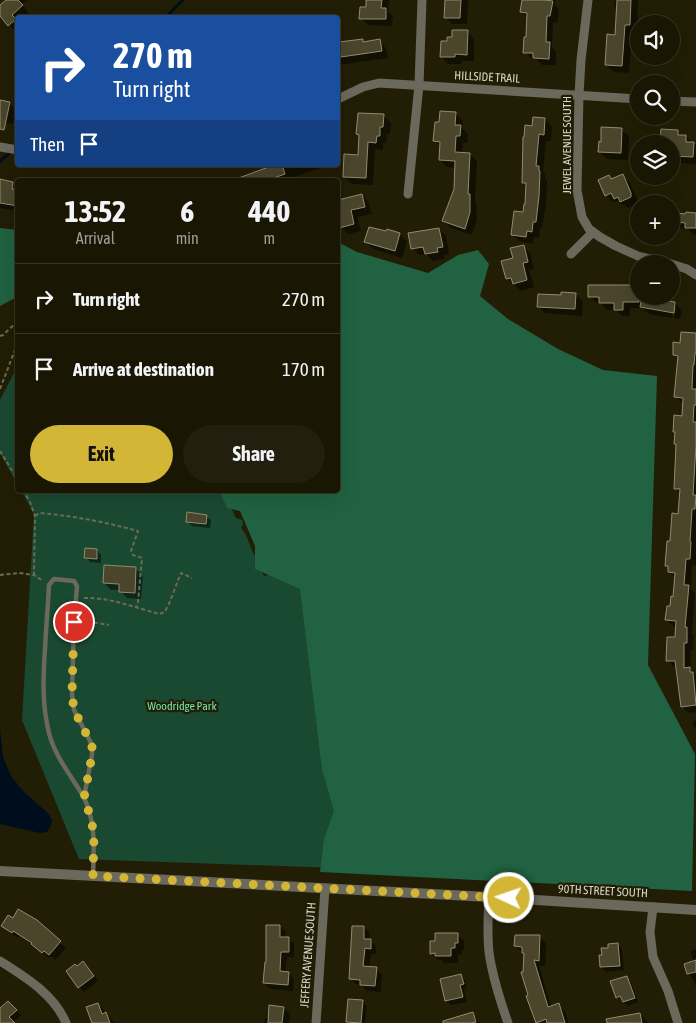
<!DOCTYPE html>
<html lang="en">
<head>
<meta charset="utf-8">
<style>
	:root { --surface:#1a1604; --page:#231f0e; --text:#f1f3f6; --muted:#9f9f9a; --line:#383526; --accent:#d3b635 }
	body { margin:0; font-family:"Asap Condensed",sans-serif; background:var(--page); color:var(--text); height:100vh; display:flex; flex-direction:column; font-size:19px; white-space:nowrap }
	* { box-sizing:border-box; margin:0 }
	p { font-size:16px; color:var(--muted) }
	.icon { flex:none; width:28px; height:28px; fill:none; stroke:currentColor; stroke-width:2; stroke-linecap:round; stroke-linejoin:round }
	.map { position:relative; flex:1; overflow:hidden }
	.details { position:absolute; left:15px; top:178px; width:325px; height:315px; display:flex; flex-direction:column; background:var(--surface); border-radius:5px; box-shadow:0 5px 20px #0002,0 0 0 1px var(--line) }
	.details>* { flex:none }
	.top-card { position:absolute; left:15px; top:15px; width:325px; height:152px; border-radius:5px; box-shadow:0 5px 20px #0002,0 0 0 1px var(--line); background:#1a4fa0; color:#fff; overflow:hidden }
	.buttons { position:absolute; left:630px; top:15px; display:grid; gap:10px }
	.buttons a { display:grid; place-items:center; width:50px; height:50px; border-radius:50%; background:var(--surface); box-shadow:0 5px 20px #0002,0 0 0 1px var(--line); font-size:25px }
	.pin { position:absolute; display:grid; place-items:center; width:42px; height:42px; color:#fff; margin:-21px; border:2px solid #fff; border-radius:50%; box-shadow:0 1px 5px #0007 }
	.me { position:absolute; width:55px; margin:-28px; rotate:273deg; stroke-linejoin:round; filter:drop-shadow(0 0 4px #0008) }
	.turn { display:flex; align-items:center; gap:18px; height:105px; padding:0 15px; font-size:22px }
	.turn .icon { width:65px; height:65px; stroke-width:2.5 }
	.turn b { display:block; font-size:35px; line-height:42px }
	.then { display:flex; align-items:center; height:48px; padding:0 15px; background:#0003; gap:10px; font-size:19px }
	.eta { display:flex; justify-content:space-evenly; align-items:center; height:85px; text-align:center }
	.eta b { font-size:30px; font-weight:700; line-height:35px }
	.button { display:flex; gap:10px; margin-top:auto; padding:10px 15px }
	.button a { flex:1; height:58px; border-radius:30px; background:var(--accent); color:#111; font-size:20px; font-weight:700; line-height:58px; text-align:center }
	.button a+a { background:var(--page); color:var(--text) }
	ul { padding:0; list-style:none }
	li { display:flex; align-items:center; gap:15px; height:70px; padding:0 15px; border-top:1px solid var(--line) }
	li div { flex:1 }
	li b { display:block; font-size:19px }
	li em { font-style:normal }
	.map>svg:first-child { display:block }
</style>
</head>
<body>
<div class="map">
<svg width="696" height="1023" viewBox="0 0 696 1023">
	<rect width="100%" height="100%" fill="#221e05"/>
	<!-- green -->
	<g fill="#1a4931">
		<polygon points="17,367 17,484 0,453 0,400"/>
		<polygon points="21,490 223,490 236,518 242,520 243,524 241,528 246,535 251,548 264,576 314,564 366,869 79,859 22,720 34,514"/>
	</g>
	<!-- forest -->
	<g fill="#206241">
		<polygon points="0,228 18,230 17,297 0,306"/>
		<polygon points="338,242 357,252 428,273 458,255 478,250 489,264 480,296 508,319 558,349 603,370 657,376 648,665 695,754 692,891 320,872 324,839 334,811 322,769 300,589 255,569 255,546 240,511 227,508 219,490 338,490"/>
	</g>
	<!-- water -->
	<polygon fill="#000d1d" points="0,729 3,757 11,776 24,792 49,814 52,820 51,826 47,832 40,833 0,824"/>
	<!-- shadow -->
	<g fill="#0007">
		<polygon points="4,0 28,0 21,4 29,13 24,18 18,18 18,31 16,32 0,14 0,6 5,2"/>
		<polygon points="367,0 389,0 388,12 393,16 392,26 368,25 361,18 367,9"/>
		<polygon points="446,0 468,0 467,24 452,24 445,17"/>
		<polygon points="523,0 556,0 555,5 559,10 557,23 553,22 552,47 556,51 556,65 542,65 536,59 532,59 525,52 528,38 528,18 521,11"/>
		<polygon points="615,0 638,0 637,32 632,32 629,73 614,72 606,65 616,36 618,10 614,6"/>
		<polygon points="467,31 474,39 474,61 462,61 462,64 448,64 441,56 448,42"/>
		<polygon points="362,40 365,43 379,41 386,48 388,58 338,65 339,70 338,70 338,48"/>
		<polygon points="0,101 9,103 16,110 13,124 0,122"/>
		<polygon points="456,114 463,121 462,128 468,134 467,143 463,143 462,154 469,154 477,161 475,201 476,203 477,220 472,235 451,228 443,221 455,189 456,168 447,167 440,160 441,147 435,141 440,124"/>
		<polygon points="384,116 391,123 390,134 387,134 386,143 383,143 383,150 375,149 373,185 352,184 345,177 359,156 360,136 357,134"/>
		<polygon points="545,119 552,127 551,141 546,141 543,172 545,174 545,178 547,180 546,204 542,228 540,228 539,238 534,237 533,244 519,241 512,234 524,213 526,205 527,187 523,182 533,127"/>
		<polygon points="621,129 629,136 628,160 607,159 599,152"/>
		<polygon points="678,132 682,136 686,136 693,144 696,144 696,164 672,162 671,161 671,144 664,144 661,141"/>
		<polygon points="278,165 320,165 321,168 291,178 292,180 239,180"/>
		<polygon points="622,176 630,183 638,202 638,204 628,208 624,204 622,205 617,201 613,202 606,195 609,177 612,180"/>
		<polygon points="0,180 13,183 18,187 18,211 0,208"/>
		<polygon points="362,195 369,203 372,214 357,217 361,231 348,234 341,227 338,215 338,201"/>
		<polygon points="638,212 639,212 639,227 637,225"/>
		<polygon points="671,214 687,215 696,214 696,235 694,235 688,229 673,227 671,236"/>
		<polygon points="439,229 446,236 449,254 444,255 444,259 433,261 426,254 419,255 412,248"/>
		<polygon points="399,234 407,241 402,258 373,249 366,242"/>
		<polygon points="523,246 530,253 534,269 529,270 534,287 521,291 507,278 514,259"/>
		<polygon points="576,294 583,302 582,316 545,313 538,306 562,297"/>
		<polygon points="589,296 668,297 682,310 680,319 674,318 676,307 673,305 672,318 649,314 643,308 630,308 630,316 622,316 616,310 607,310 601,303 597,303"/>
		<polygon points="696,334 696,565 692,565 691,589 695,593 692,633 694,635 693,650 691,650 690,669 696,675 696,712 689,713 682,706 677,667 674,667 668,660 677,638 677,627 674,627 667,620 674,598 676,578 669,572 669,568 667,566 671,542 679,515 681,494 675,488 677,445 676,434 674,432 684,417 684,404 683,404 676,397 678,359 674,355 682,344"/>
		<polygon points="206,516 211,520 210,528 192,526 187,521"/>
		<polygon points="97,550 101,555 101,563 90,562 86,557"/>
		<polygon points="136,569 143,576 141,599 127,598 120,590 111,590 104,583"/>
		<polygon points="696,720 696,728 692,723"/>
		<polygon points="13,920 36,921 66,948 55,960 51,956 49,958 33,944 19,936 18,938 9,932 3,926"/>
		<polygon points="280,926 286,932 285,938 288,938 294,944 294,957 287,957 285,973 288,973 294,979 293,991 270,989 264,983 267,964"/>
		<polygon points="364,927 370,933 369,940 376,946 376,954 371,954 369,968 376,969 382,975 381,992 367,991 361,985 356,984 350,978"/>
		<polygon points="457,934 464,941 464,950 462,950 462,955 458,955 458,963 444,963 441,960 438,960 431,953 437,942"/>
		<polygon points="540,937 546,943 545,966 539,966 551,1007 558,1005 565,1011 569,1023 537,1022 524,973 525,955 515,946"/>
		<polygon points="618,944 622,949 624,970 606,972 602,967 601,956"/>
		<polygon points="696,949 696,987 693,979 689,974 686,965 694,962 690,951"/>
		<polygon points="77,967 88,967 98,981 84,992 79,987"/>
		<polygon points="461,975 465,980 467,988 464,989 467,1002 451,1005 446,1001 441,980"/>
		<polygon points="627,977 631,982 638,1002 628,1006 617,997"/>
		<polygon points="362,1001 367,1006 365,1023 349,1023 347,1021"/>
		<polygon points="8,1003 21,1015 13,1023 0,1023 0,1011"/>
		<polygon points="98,1004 113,1021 114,1023 93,1023"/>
		<polygon points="284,1008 290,1014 289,1023 264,1023 265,1018 269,1018"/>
		<polygon points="472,1013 477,1018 479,1023 455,1023"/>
		<polygon points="640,1014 647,1021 647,1023 622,1023"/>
	</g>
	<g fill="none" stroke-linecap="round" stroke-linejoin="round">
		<!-- stream -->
		<g stroke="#000d1d" stroke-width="3">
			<polyline points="165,18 183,0"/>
			<polyline points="0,161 11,152"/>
		</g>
	</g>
	<!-- building -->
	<g fill="#4a452b" stroke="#918c70">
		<polygon points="6,0 18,0 23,5 12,15 16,19 8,26 0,16 0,5"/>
		<polygon points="366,0 382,0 381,8 386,8 386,19 359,19 360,7 366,7"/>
		<polygon points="445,0 461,0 460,18 444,18"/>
		<polygon points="522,0 544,0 553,1 550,16 547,16 546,42 550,42 549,59 533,58 533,53 523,53 524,37 526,37 527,13 520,12"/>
		<polygon points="617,0 631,0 630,25 625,25 622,66 605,65 607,34 615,35"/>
		<polygon points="452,30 468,30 467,55 455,54 455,57 440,57 441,41 447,41 447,37 452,37"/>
		<polygon points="363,39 363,42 380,39 382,51 341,57 339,42"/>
		<polygon points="0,100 10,102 4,130 0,129"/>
		<polygon points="440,111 456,112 455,125 461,125 460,136 456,136 455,152 470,153 468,194 470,194 470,212 465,229 442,221 454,189 455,161 439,160 440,142 433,141 435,122 439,122"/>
		<polygon points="358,113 384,114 383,127 380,127 380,136 377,136 376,143 368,142 366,178 343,177 344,154 358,155 359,135 356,134"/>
		<polygon points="533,117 545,118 544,135 539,134 536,166 539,166 539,171 540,171 539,196 536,222 533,222 532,232 527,231 526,237 511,235 514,211 523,212 524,204 525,204 526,183 522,183 523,137 524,137 525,125 532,126"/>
		<polygon points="601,127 622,128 621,153 598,152 599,141 601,142"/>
		<polygon points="661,129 678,130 678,135 686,135 686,142 694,142 693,157 671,156 671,144 665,144 665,142 660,142"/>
		<polygon points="274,165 282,165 285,174 268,180 236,180 236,179"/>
		<polygon points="623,174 631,193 631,197 620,202 618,197 614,199 611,193 605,196 598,180 609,175 611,179"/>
		<polygon points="0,179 13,182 12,189 18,190 18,206 0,203"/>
		<polygon points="362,194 365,207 351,210 354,224 339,228 338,220 338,200"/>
		<polygon points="671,212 685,214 686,212 696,213 696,228 685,228 685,223 671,221"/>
		<polygon points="369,227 386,231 387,229 400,233 395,251 364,242"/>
		<polygon points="439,228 443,247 437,248 438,252 425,254 423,247 411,249 408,233"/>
		<polygon points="524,245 528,262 523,263 527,280 513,284 511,278 506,279 501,261 513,258 510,248"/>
		<polygon points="588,285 629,285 639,287 639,302 623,302 623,310 614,310 614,303 599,303 599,297 588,297"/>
		<polygon points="561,292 576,293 575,309 537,307 538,294 561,295"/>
		<polygon points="642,296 668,296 668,301 675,302 674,313 640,307"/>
		<polygon points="681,332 696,333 696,353 695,353 694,365 693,365 692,389 696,389 696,405 694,405 693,422 696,422 696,445 693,495 696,495 695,509 692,509 690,542 691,542 690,559 686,559 684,585 689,585 685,627 687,627 687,643 684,643 684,668 690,667 690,672 693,672 696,705 681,707 675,661 666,661 667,637 675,637 676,621 665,620 667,606 670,606 671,596 673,597 675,573 668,572 668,566 665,566 667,541 670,541 672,513 678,514 680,489 674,489 676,444 674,444 675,432 673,432 674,415 682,416 683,398 674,397 678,356 673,355 673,342 680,343"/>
		<polygon points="187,512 207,515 206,524 186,522"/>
		<polygon points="85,548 97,549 97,559 84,558"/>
		<polygon points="104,565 136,567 135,593 119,592 119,584 103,583"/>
		<polygon points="18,909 37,920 61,941 49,955 44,951 42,953 31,944 32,943 13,931 12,933 1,926 8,915 13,918"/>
		<polygon points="266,925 280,925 280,937 289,937 289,952 281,952 280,971 289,972 288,985 263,983 265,962 266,962"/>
		<polygon points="352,926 364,926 364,939 371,939 371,949 365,948 363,966 377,967 375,986 360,985 360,980 349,979"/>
		<polygon points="435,933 458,933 458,943 455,943 455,948 451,948 451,956 435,956 435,953 430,954 430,941 435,941"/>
		<polygon points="515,935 540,935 539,961 534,960 548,1007 559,1003 565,1023 547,1023 546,1019 536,1023 526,996 528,995 521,972 523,972 524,953 522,953 522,947 514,946"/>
		<polygon points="618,943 620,966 600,967 599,955 602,955 601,948 608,948 608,944"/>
		<polygon points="696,960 696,972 687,974 684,964"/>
		<polygon points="83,961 94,976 78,988 66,971 75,964 77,966"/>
		<polygon points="461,974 464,984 460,985 463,997 445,1001 440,979"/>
		<polygon points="627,976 635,998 623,1002 620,996 616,998 610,981"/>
		<polygon points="348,999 363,1000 361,1023 346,1022"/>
		<polygon points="8,1001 17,1010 9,1017 15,1023 0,1023 0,1008"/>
		<polygon points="98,1003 102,1014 106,1012 110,1023 92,1023 86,1007"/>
		<polygon points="269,1005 284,1007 282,1023 268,1023"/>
		<polygon points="473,1012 476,1022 471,1023 443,1023 443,1021"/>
		<polygon points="640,1013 642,1023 607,1023 606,1019"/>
	</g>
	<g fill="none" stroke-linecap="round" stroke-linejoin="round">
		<!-- path -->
		<g stroke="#6d6a55" stroke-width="2" stroke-dasharray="4 2.5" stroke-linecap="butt">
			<polyline points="0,336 3,335 18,321"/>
			<polyline points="0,389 18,342"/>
			<polyline points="0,451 18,480"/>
			<polyline points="23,490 30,502 35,516 34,575"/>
			<path d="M35 516 40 513C74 516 105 522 138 531L131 551 133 555 142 558 138 602 136 607"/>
			<polyline points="0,575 19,573 34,575 43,581"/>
			<path d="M84 598C110 597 135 608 160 614 161 613 163 613 164 612 169 608 177 581 181 573L192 578"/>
			<polyline points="81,622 98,623 109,625"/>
		</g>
		<!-- service -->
		<path stroke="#6b685c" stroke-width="4.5" d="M84 797 92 755V745L74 710 72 694 74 622 77 586 74 581 54 579 49 585C48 606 46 628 45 649 43 678 42 705 49 733 55 757 71 775 83 796 96 820 94 849 93 875"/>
		<!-- minor -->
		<g stroke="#6b685c" stroke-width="9">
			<polyline points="588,0 581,60 579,95 577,190 582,217 589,229 600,237 616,246 638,256 671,264"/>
			<polyline points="338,99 363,87 379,83 639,99"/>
			<polyline points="671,101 696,102"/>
			<polyline points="0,147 18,150"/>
			<polyline points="408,194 419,85 422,0"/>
			<polyline points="571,254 593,232"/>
			<polyline points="671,264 687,269 696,275"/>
			<path d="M489 897C488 915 487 933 489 952 492 976 500 1000 508 1023"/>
			<polyline points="653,907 650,932 653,957 668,991 678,1023"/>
			<path d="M0 961C25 977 54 994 66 1023"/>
			<polyline points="316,1023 325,888"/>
		</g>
		<!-- tertiary -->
		<polyline stroke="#6b685c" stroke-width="10" points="0,871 489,897 696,910"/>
	</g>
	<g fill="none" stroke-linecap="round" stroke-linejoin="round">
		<!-- route -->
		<polyline stroke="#d3b635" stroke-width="9" stroke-dasharray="0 16.2" points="74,622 72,694 74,710 92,745 92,755 84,798 90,815 94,834 93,876 509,898"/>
	</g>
	<g text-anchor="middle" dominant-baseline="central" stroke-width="4.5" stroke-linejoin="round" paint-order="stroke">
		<!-- street labels -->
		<g font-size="12" fill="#d8d6c7" stroke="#221e05">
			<text transform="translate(487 77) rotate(3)">HILLSIDE TRAIL</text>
			<text transform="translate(567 145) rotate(-90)">JEWEL AVENUE SOUTH</text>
			<text transform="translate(603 891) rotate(3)">90TH STREET SOUTH</text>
			<text transform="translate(308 955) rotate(-86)">JEFFERY AVENUE SOUTH</text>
		</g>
		<!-- park labels -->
		<g font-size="12" fill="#72e5a8" stroke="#221e05">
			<text x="182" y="706">Woodridge Park</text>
		</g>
	</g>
</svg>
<div class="buttons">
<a><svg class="icon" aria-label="sound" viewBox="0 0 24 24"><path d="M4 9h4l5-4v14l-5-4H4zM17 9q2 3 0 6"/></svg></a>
<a><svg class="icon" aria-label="search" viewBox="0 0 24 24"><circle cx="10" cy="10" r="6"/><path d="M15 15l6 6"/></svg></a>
<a><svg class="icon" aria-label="layers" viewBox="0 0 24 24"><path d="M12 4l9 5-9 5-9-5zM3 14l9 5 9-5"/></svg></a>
<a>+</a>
<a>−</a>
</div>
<div class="pin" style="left:74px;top:622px;background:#d93025"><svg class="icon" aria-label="arrive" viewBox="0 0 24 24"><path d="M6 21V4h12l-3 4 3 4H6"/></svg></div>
<svg class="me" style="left:509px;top:898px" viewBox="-20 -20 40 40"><circle r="17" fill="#d3b635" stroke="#fff" stroke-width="3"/><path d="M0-11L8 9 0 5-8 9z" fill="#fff"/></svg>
<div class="top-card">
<div class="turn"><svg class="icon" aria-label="right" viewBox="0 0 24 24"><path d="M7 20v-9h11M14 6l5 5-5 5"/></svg><div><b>270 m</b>Turn right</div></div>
<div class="then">Then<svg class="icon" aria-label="arrive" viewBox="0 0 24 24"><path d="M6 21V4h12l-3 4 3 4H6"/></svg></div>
</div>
<section class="details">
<div class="eta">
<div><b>13:52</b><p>Arrival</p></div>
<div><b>6</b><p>min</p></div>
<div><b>440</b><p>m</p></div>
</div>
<ul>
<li><svg class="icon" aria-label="right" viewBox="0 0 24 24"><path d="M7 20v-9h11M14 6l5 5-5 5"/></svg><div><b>Turn right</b></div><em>270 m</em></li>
<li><svg class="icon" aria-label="arrive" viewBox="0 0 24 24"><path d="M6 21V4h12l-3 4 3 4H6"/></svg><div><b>Arrive at destination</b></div><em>170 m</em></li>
</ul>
<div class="button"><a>Exit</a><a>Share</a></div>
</section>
</div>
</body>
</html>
